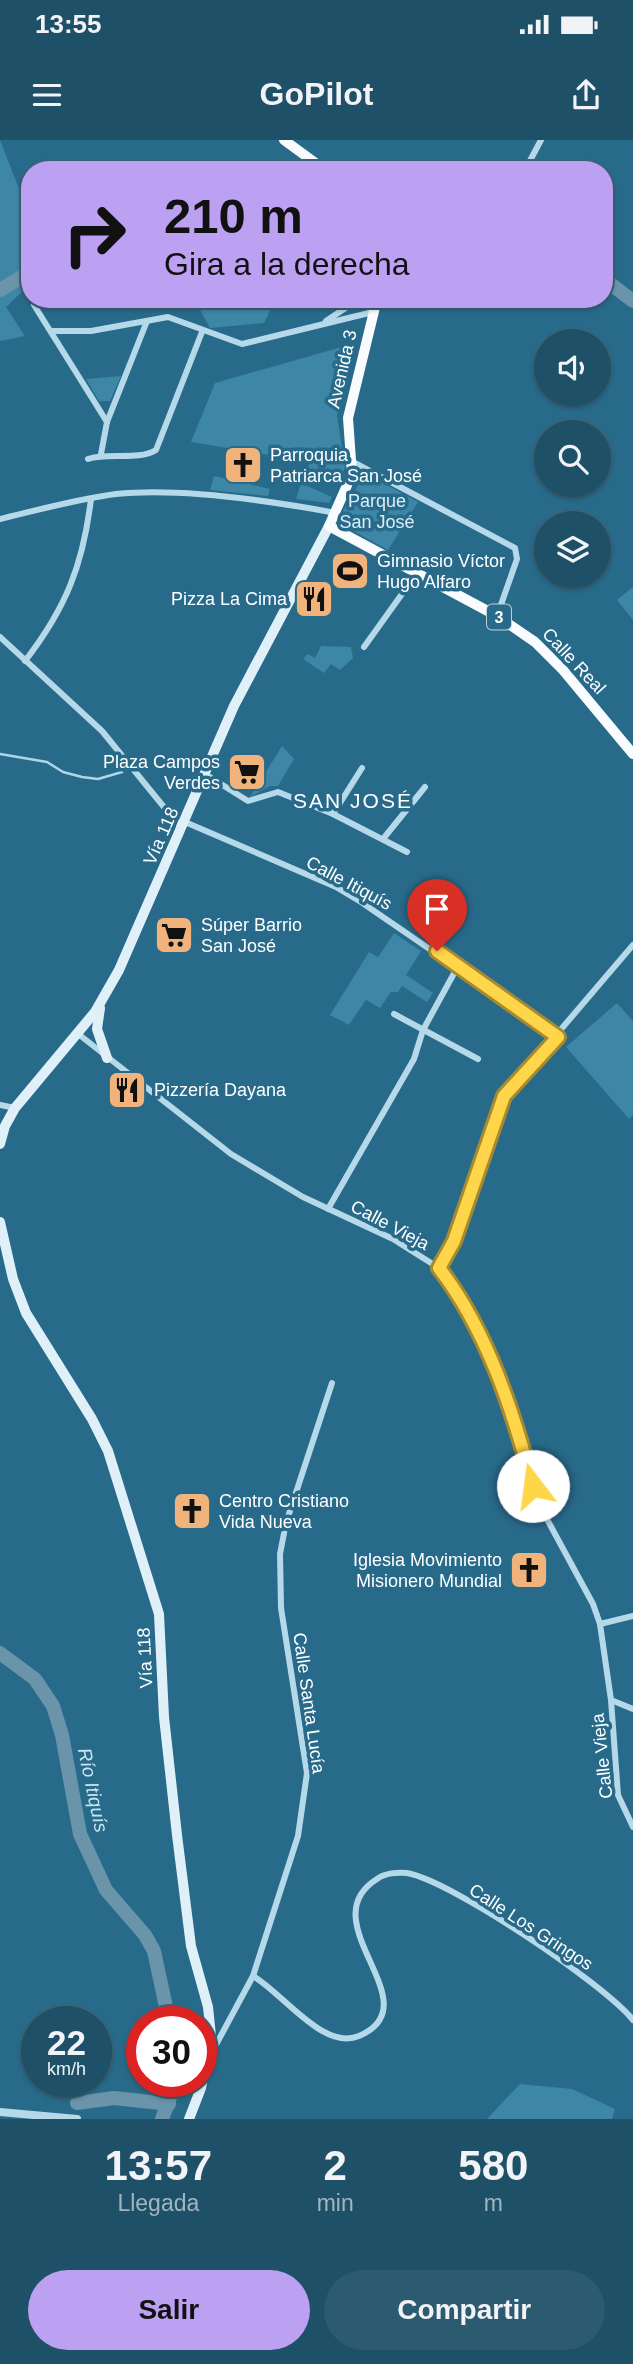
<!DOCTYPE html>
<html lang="es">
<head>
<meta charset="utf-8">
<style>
	:root { --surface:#1e5068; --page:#2b5a71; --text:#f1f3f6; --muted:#a1b5c0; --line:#3c677c; --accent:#bca0f2 }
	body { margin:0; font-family:Helvetica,sans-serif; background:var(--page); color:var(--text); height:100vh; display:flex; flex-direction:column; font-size:26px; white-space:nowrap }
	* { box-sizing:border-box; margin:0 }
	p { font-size:23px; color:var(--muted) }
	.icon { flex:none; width:38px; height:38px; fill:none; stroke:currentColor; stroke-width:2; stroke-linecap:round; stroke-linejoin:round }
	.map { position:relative; height:1979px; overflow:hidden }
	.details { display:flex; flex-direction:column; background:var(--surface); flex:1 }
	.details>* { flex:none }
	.guide { position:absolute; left:21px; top:21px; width:592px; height:147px; border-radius:28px; box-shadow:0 2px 5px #0004,0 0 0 2px var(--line); background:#bca0f2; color:#111; overflow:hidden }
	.tools { position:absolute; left:534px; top:189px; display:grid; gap:14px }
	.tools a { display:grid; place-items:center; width:77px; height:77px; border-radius:50%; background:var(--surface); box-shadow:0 2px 5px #0004,0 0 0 2px var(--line); font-size:35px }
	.speed { position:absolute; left:21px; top:1866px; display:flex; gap:14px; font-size:35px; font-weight:700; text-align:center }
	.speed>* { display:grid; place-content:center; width:91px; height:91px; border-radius:50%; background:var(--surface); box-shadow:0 2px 5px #0004,0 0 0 2px var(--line); line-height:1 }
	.speed small { font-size:18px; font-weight:400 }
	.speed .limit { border:10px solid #d22; background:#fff; color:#111 }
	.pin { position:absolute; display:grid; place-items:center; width:60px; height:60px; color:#fff; margin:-72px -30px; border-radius:50% 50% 50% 0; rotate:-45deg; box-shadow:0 0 7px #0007 }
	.pin .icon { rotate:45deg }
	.me { position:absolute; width:77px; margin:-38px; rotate:345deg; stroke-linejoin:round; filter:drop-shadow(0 0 5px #0008) }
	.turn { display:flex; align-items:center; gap:24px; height:147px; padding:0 28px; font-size:32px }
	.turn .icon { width:91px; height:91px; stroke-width:2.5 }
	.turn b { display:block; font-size:49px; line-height:60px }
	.eta { display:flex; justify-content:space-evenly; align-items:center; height:119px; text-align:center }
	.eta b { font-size:42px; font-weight:700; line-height:49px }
	.cta { display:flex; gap:14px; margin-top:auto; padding:14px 28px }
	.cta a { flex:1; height:80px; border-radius:42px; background:var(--accent); color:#111; font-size:28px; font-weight:700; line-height:80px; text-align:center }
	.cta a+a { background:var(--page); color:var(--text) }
	.status { display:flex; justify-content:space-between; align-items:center; height:49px; padding:0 35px; background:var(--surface); direction:ltr }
	.status svg { height:19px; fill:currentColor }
	header { display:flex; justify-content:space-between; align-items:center; height:91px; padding:0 28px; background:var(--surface); font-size:32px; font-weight:700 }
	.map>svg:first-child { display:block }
</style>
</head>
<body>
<div class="status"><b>13:55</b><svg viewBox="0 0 49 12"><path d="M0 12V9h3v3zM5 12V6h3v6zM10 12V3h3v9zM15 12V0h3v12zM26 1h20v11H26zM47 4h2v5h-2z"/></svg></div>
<header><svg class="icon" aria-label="menu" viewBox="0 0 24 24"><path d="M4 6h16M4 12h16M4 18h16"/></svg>GoPilot<svg class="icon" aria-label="share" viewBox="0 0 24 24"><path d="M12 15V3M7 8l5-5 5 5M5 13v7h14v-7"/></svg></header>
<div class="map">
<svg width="633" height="1979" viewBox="0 0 633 1979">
	<rect width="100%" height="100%" fill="#286a8a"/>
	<!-- green -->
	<g fill="#3d86a6">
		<polygon points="0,0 30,77 30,149 24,150 6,167 25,196 0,201"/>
		<polygon points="194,159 281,159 275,161 264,183 210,188"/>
		<polygon points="352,204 337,276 345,327 339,343 308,328 313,312 305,310 301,317 293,319 191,302 215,243"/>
		<polygon points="121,236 110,261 99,261 86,239"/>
		<polygon points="365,333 418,362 388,410 337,382"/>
		<polygon points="214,336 270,349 268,356 210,350"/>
		<polygon points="301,343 332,357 329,363 296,359"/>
		<polygon points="633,447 633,480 617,460"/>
		<polygon points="321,506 351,507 353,518 340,530 331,524 324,533 303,519 308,514 315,518"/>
		<polygon points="282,606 294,619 278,646 270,646 250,657"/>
		<polygon points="394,793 421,811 406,835 433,853 427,862 402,846 398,852 391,852 380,868 366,860 349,885 330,875 369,812 378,817"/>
		<polygon points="617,863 633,881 633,975 629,979 566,907"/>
		<polygon points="520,1944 572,1949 615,1969 612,1979 487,1979"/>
	</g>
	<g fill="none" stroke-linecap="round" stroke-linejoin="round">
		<!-- stream -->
		<polyline stroke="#abd7e9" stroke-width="2.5" points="0,614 47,622 63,632 82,637 98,639 122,632"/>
		<!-- river -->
		<g stroke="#6a94a9" stroke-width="14">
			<polyline points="604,139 633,161"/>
			<polyline points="0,150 30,132"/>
			<polyline points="0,1513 35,1539 53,1566 62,1595 80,1694 106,1750 145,1795 154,1811 169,1881"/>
			<polyline points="77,1963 114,1958 169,1964"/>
			<polyline points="162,1979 176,1941"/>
		</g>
		<!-- minor -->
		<g stroke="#b6d9e9" stroke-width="6">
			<polyline points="525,30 541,0"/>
			<polyline points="34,165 107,282"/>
			<polyline points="326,181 359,159"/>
			<polyline points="51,191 91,191 168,177 242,204 373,172"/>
			<polyline points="101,314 107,282 147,181"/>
			<path d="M88 319C108 312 138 321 156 310L202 192"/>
			<polyline points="353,322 515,408 517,419 497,476"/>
			<path d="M0 379C38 370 77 359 116 354 182 347 271 361 336 373"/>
			<polyline points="0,497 102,591 181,688"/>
			<polyline points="364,507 417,433"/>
			<path d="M25 521C66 468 83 425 91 359"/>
			<polyline points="205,634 248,661 278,652 333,674 407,712"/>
			<polyline points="333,674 362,628"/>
			<polyline points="185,682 336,747 361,762 558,897"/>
			<polyline points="383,699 425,647"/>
			<polyline points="394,874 478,919"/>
			<polyline points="77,893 231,1014 303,1057 393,1099 439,1128 456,1150 495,1231 542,1370 593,1464 600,1484 611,1560 618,1655 633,1687"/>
			<polyline points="0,965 15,968"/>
			<polyline points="328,1069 414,919 423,890 458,826"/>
			<polyline points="439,1128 454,1101 504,956 633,805"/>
			<polyline points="600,1484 633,1476"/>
			<polyline points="611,1560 633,1569"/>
			<path d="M253 1836C283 1853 323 1911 359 1896 434 1864 308 1782 377 1739 385 1733 398 1732 407 1733 452 1741 604 1844 633 1880"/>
			<polyline points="211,1914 253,1836 298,1696 307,1633 281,1468 280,1414 286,1383 332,1243"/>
		</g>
		<!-- tertiary -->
		<polyline stroke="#b6d9e9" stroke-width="8" points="0,1972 77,1979"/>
		<!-- secondary -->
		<g stroke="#e0f0f8" stroke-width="10">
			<polyline points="100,868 97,889 107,918"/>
			<polyline points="0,1004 5,986 15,968 95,872 119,830 234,566 329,386"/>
			<polyline points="0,1082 13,1139 26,1173 92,1279 108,1311 159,1474 164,1577 177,1695 191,1806 208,1867 211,1896 201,1948 189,1979"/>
		</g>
		<!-- primary -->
		<g stroke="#f9fcfe" stroke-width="10">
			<polyline points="284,0 325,30"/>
			<polyline points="377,159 348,278 352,334 329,386 497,476 535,502 563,530 633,614"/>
		</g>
	</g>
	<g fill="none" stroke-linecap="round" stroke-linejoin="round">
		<!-- route casing -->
		<g stroke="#a68a30" stroke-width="18">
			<path id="route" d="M437 811 558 897 504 956 454 1101 439 1128C487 1190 513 1271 533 1346"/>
		</g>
		<!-- route -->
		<use href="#route" stroke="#ffd54a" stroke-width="12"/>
	</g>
	<!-- icons -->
	<defs>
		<g id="church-square" transform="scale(2.0125)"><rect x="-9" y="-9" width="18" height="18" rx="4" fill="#f1b37c" stroke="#286a8a"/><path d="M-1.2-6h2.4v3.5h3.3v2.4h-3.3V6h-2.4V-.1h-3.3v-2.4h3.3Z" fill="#111"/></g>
		<g id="stadium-square" transform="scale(2.0125)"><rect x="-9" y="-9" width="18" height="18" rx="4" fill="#f1b37c" stroke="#286a8a"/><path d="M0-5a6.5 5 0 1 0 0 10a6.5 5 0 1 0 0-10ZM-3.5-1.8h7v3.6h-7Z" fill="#111"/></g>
		<g id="restaurant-square" transform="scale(2.0125)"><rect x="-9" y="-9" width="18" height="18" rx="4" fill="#f1b37c" stroke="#286a8a"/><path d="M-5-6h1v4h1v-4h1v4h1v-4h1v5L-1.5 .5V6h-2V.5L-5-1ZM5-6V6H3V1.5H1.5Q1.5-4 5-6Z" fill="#111"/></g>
		<g id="supermarket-square" transform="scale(2.0125)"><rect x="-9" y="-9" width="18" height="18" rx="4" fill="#f1b37c" stroke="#286a8a"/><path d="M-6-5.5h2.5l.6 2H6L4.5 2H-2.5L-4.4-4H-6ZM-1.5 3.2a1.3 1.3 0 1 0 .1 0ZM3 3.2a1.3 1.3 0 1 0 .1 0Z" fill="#111"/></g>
	</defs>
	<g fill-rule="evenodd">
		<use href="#church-square" x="243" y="325"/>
		<use href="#stadium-square" x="350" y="431"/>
		<use href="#restaurant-square" x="314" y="459"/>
		<use href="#supermarket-square" x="247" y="632"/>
		<use href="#supermarket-square" x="174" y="795"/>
		<use href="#restaurant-square" x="127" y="950"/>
		<use href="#church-square" x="192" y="1371"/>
		<use href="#church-square" x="529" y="1430"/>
	</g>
	<g text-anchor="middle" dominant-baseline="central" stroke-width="7" stroke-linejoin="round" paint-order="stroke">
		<!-- shield labels -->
		<rect fill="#286a8a" stroke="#bed2dc" stroke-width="2" x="487" y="464.5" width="24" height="25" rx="5"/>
		<g font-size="16" font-weight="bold" fill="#fff">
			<text x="499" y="477">3</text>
		</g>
		<!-- street labels -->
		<g font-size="18" fill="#fff" stroke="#286a8a">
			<text transform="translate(342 229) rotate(-77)">Avenida 3</text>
			<text transform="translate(574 521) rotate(47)">Calle Real</text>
			<text transform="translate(161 696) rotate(-66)">Vía 118</text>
			<text transform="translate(349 743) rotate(28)">Calle Itiquís</text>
			<text transform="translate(390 1085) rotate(28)">Calle Vieja</text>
			<text transform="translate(145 1518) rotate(-93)">Vía 118</text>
			<text transform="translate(309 1563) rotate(82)">Calle Santa Lucía</text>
			<text transform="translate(602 1616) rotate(-96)">Calle Vieja</text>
			<text transform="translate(531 1787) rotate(33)">Calle Los Gringos</text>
		</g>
		<!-- poi labels -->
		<g font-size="18" fill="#fff" stroke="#286a8a" text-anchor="start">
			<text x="270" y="315">Parroquia<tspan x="270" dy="21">Patriarca San José</tspan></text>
			<text x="377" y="421">Gimnasio Víctor<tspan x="377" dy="21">Hugo Alfaro</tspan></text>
			<text x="287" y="459" text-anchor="end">Pizza La Cima</text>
			<text x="220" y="622" text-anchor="end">Plaza Campos<tspan x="220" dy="21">Verdes</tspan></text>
			<text x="201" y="785">Súper Barrio<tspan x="201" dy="21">San José</tspan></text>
			<text x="154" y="950">Pizzería Dayana</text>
			<text x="219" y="1361">Centro Cristiano<tspan x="219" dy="21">Vida Nueva</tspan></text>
			<text x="502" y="1420" text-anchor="end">Iglesia Movimiento<tspan x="502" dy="21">Misionero Mundial</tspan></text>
		</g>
		<!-- park labels -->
		<g font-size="18" fill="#daeef7" stroke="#286a8a">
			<text x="377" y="361">Parque<tspan x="377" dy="21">San José</tspan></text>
		</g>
		<!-- water labels -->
		<g font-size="19" font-style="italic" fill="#c8e5f2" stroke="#286a8a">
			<text transform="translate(93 1650) rotate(78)">Río Itiquís</text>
		</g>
		<!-- quarter labels -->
		<g font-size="21" letter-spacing="2" fill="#fff" stroke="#286a8a">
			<text x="353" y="660">SAN JOSÉ</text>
		</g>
	</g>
</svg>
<div class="tools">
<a><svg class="icon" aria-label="sound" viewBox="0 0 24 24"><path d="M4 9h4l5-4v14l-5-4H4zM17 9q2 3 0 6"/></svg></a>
<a><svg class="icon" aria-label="search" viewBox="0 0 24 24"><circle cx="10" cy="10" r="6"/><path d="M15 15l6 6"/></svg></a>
<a><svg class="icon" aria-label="layers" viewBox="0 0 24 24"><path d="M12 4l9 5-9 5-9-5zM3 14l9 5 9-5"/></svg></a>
</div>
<div class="speed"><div>22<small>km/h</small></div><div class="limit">30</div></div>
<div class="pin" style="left:437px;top:811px;background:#d93025"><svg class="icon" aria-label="arrive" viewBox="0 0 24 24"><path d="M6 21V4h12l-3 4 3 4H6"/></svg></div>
<svg class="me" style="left:533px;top:1346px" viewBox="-20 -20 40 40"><circle r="19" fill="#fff"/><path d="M0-13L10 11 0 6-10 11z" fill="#ffd54a"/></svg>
<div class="guide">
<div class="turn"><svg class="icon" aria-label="right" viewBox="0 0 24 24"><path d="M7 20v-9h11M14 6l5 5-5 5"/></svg><div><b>210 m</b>Gira a la derecha</div></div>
</div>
</div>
<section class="details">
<div class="eta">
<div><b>13:57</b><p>Llegada</p></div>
<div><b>2</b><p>min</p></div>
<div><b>580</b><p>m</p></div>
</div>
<div class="cta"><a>Salir</a><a>Compartir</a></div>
</section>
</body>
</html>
